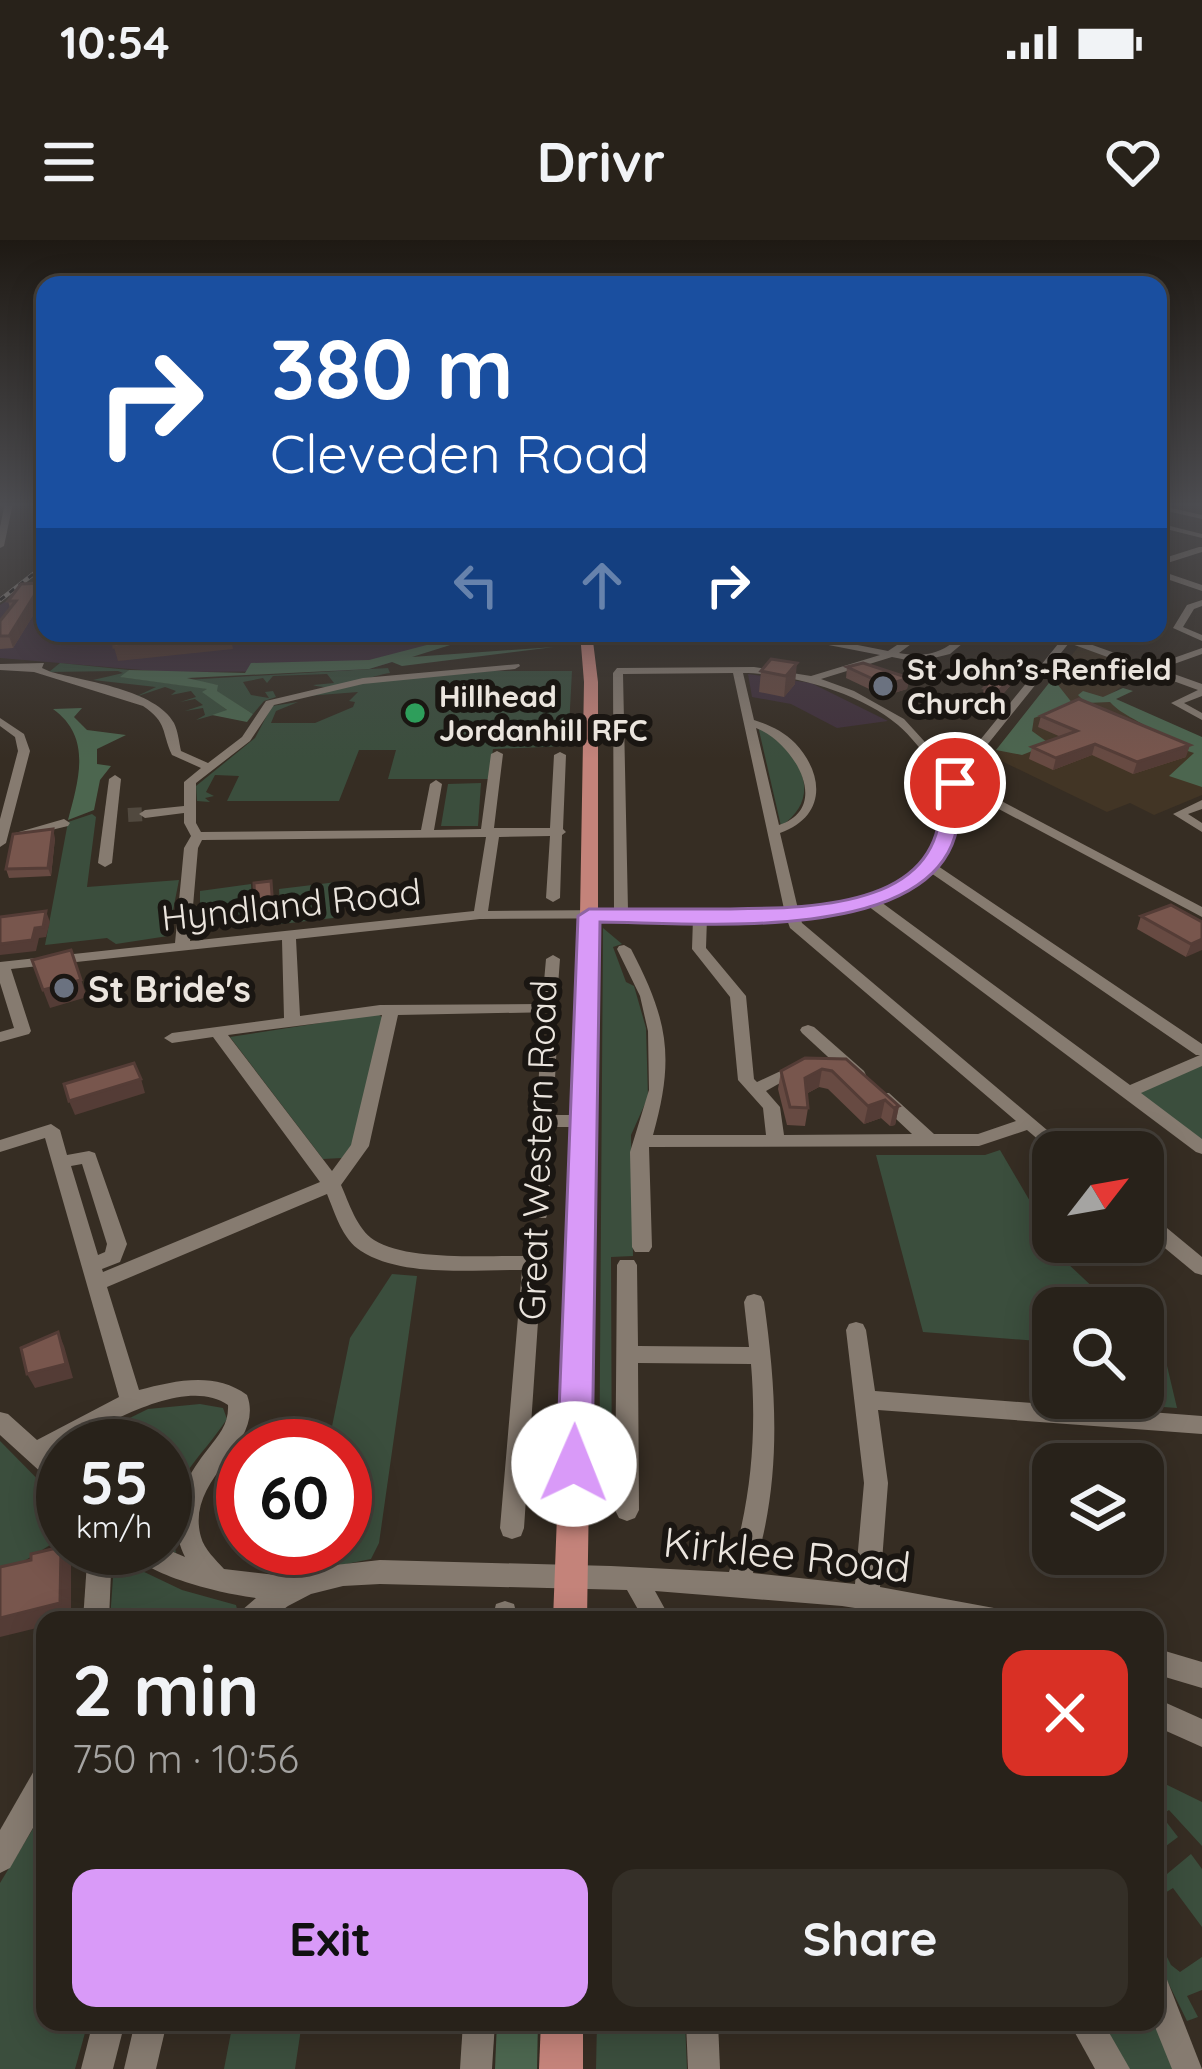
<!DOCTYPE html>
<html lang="en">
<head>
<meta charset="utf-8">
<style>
	:root { --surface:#28221a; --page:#342f27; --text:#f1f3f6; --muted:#a5a4a2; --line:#443f39; --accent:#d99af8 }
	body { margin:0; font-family:Quicksand,sans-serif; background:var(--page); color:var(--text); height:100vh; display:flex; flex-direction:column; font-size:45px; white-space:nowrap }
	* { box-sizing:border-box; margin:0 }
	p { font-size:39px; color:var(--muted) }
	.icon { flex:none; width:66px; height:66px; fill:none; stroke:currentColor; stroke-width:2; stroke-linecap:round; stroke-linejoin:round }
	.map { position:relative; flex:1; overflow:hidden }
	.sheet { position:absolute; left:36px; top:1371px; width:1128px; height:420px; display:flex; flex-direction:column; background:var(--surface); border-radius:24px; box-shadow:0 6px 30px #0003,0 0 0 3px var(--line) }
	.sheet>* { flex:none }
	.top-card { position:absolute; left:36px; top:36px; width:1131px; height:366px; border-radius:24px; box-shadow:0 6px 30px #0003,0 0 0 3px var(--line); background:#1a4fa0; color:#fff; overflow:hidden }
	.needle { width:78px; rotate:59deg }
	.fabs { position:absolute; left:1032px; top:891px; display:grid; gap:24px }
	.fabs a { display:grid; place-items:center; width:132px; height:132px; border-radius:24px; background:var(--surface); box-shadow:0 6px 30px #0003,0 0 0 3px var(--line); font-size:60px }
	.speed { position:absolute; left:36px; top:1179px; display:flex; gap:24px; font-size:60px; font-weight:700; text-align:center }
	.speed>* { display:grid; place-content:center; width:156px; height:156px; border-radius:50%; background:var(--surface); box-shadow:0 6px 30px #0003,0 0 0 3px var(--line); line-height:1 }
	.speed small { font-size:30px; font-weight:400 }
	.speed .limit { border:18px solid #d22; background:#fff; color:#111 }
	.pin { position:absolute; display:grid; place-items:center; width:102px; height:102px; color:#fff; margin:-51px; border:6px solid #fff; border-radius:50%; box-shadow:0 3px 12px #0007 }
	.me { position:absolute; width:132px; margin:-66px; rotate:1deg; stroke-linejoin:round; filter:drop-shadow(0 0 9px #0008) }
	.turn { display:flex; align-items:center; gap:42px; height:252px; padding:0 36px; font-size:54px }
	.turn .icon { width:156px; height:156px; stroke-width:2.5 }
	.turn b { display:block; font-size:84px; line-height:102px }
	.lanes { display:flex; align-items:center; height:114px; padding:0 36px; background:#0003; justify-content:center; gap:60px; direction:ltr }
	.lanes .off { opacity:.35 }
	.round { display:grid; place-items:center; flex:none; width:126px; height:126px; border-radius:24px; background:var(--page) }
	.head { display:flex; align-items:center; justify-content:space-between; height:204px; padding:0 36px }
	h1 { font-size:72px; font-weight:800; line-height:90px }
	.action { display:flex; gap:24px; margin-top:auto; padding:24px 36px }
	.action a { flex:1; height:138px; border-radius:24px; background:var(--accent); color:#111; font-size:48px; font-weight:800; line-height:138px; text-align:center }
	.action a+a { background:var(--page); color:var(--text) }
	.status { display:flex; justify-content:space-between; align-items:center; height:84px; padding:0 60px; background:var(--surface); direction:ltr }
	.status svg { height:33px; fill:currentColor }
	header { display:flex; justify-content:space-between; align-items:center; height:156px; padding:0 36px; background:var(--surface); font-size:54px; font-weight:800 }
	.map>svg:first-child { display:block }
</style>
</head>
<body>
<div class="status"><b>10:54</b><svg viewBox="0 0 49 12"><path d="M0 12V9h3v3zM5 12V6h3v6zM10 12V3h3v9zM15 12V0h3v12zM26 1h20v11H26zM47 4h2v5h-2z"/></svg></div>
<header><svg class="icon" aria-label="menu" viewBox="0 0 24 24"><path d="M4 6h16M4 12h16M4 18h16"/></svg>Drivr<svg class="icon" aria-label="heart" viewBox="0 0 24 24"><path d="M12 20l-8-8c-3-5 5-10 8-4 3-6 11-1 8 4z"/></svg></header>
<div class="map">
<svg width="1202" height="1829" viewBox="0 0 1202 1829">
	<rect width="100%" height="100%" fill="#362d23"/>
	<!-- built -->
	<polygon fill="#423525" points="1079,406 1150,433 1133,438 1108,456 1202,500 1202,555 1154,575 1130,563 1107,572 991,516"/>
	<!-- medical -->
	<g fill="#41313c">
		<polygon points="45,342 45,393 496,393 495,398 463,401 369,429 337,431 166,432 0,418 0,365 35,343"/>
		<polygon points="748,434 811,443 888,481 837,488 791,464 752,457"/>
	</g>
	<!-- green -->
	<g fill="#3b4e3d">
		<polygon points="60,423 129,430 122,437 211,449 204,452 228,471 196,480 205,475 203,468 185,471 203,465 195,459 180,462 196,457 191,451 171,455 176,451 165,447 135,457 156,447 93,440 123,433 118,431 49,432"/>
		<path d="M388 428 390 433C368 436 336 453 313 445L334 443 327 434 273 436 267 443 263 438 243 442 251 455 269 458 265 452 273 451 276 457 264 461 253 474 216 451 217 445 185 440Z"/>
		<polygon points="491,431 572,431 568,506 493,509 489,539 388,539 396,510 359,510 339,561 227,561 239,536 215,535 206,552 214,556 205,558 210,562 197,561 196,546 255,498 272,466 298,462 276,471 271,483 315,483 353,467 355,462 349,461 358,452 307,456 358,443"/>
		<path d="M758 486C795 508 828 554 781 586Z"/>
		<polygon points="481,543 478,586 441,586 448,544"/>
		<polygon points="92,574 96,577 87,647 179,640 168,696 116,704 107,698 45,705 68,582"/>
		<polygon points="337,642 342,677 281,684 279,649"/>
		<polygon points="251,644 253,682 200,689 200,651"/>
		<polygon points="603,688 622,704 613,707 626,742 634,746 646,788 648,857 631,895 633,1016 611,1017 612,1267 599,1267"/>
		<polygon points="378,774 383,778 354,902 342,918 323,919 230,797"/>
		<polygon points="1202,824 1202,902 1138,854"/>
		<polygon points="1000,910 1065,1021 1115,1068 1053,1068 1053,1109 1051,1102 923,1092 876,915 985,915"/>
		<polygon points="392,1034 417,1036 379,1303 371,1319 301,1333 306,1308 345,1308 345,1206 328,1206 350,1098"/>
		<polygon points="1143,1094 1164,1113 1177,1168 1065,1160 1143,1158"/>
		<path d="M200 1164 223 1168 227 1179C193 1230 160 1243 176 1313L165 1307V1206H73L148 1169Z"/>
		<polygon points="0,1201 63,1265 63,1297 0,1336"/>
		<polygon points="119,1320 182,1350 236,1365 237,1369 226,1380 110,1380 114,1323"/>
		<polygon points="1155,1539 1202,1562 1202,1606 1169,1570 1161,1575 1178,1597 1158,1612 1155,1609"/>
		<polygon points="45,1569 45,1782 88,1782 75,1829 0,1829 0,1643"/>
		<polygon points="1191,1614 1202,1629 1202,1687 1173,1648 1155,1659 1155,1644"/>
		<polygon points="1163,1709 1171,1725 1180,1732 1202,1717 1202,1750 1187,1756 1198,1777 1187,1781 1155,1716"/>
		<polygon points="233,1782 302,1782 295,1829 224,1829"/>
		<polygon points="597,1782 685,1782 687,1829 596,1829"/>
		<polygon points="1095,1782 1155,1782 1180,1829 1125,1829"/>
	</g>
	<!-- forest -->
	<g fill="#4c664f">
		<polygon points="446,400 463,401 412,417 554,407 402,426 392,422 369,429 187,438 218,445 217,451 253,474 247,482 212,475 227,470 202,452 207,449 120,437 129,430 245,433 251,423 369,420"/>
		<polygon points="1049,443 1058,445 1073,464 1034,478 1032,491 1050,504 1022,515 996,510"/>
		<path d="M1123 448 1133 451 1116 459 1202 497V547L1169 536 1194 513 1163 503C1152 483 1125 479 1110 462L1086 463 1078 455 1083 451 1103 457Z"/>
		<path d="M82 468 74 477 87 490 126 495 97 509V524L111 526 100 540 94 570 68 580C79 539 92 497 53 469Z"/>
		<polygon points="497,1782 538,1782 537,1829 495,1829"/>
	</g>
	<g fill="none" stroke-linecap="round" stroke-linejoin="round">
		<!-- minor-tunnel -->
		<polyline stroke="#51493f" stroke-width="14" stroke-dasharray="14 8" stroke-linecap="butt" points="128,575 145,574"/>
		<!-- minor -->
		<g fill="#867b70" fill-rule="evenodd">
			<polygon points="5,263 13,263 4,306 0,308 0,287"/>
			<polygon points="1158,265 1202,275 1202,279 1158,269"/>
			<polygon points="1158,283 1202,294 1202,298 1158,287"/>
			<polygon points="1199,307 1202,307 1202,312 1158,326 1158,320"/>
			<polygon points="1158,330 1202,345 1202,351 1158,336"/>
			<polygon points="1202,360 1202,366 1194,369 1183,387 1202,395 1202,401 1173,388 1187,365"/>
			<path d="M612 393H797L888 411 915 393H926L899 413C916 416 933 416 948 406 959 399 961 393 975 393L950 414 917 422 892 417 821 439 854 451 904 479 945 524 947 526 941 530 937 528C924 514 912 497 898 485 861 453 790 433 743 433L754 480C769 485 783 491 795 503 825 535 826 577 780 593L798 669H829L882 653 923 623 946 578 944 550 954 547 958 578 935 624 1202 804V826L1141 853 1202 899V914L1196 912 868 666 830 677H800L802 683 1073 912H1053L1027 890 979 906 649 907 652 1007 649 1012H635L632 1007 630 912 649 850 648 791 640 756 617 709 619 706 624 705 631 709C668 780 675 817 653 895H766L763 868 738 840 730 757 692 709 693 678 480 679 296 699 300 776 380 765 542 764 546 719 553 715 560 719 556 772 398 775 369 906 341 945C349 963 357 989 374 1000 409 1022 490 1015 532 1016L539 1018 542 1023 524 1288 521 1296 512 1299 503 1296 500 1288 522 1030C473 1029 403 1038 361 1011 342 999 335 973 327 954L107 1047 139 1150C175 1141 214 1131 247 1155 266 1206 184 1237 201 1297 204 1309 216 1320 224 1329L293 1337 326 1326 380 1320 611 1326 729 1332C751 1264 757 1195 751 1124L638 1123 639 1270 635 1278 627 1281 619 1278 615 1270 617 1025 620 1020H634L637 1025 638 1106 749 1107 744 1062 747 1056 754 1054 761 1056 764 1062C777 1155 782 1242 753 1333L855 1344 864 1243 846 1090 849 1084 856 1082 863 1084 866 1090 875 1151 1202 1176V1194L878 1170 888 1243 880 1347 994 1368 1003 1371 1007 1380H933L842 1366 655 1351 671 1380H644L627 1350 380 1344 343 1346 311 1354 288 1366 269 1380H237L241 1371 256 1358C224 1354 143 1336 128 1308H164L185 1317C165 1276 182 1242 208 1209 219 1195 229 1184 228 1165 182 1133 91 1193 52 1214L63 1223V1248L55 1245 0 1195V1172L8 1174 37 1200 119 1157 45 898 0 912V900L51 884 60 890 67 915 89 911 95 913 127 1004 120 1022 102 1029 103 1032 320 942 213 797 172 803 164 798 172 793 284 778 282 700 11 729 31 791 29 794 0 802V792L14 788 0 743V722L175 703 184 608 191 596 184 583V573L145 578 139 574 145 570 184 566V542L201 528 172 515C161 491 168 483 143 466L34 432 0 430V424L44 423 42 428 51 432C85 441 156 450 174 483 178 491 179 502 181 511L208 523 242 497 266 461 363 438 519 424 520 426 515 429 363 444 274 465 250 501 196 543V583L201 592 421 590 430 544 436 540 442 544 434 590 481 589 491 514 497 511 503 514 494 588H550L554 515 560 512 566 515 563 589 566 592 562 595 560 658 553 662 546 658 550 596 499 597 488 671 614 670 613 433 617 428 754 427 811 436 880 415 782 396 616 397ZM733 433 784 669 628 670 623 434ZM756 488C793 502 833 567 779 585ZM486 597 474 671 190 701 198 608 202 600ZM928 631 1196 815H1200L1130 845 881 662 892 659ZM786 677 790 688 1016 881 978 894H934L889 853H877L874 857 877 861 912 894 784 895 780 867 766 851 810 826 802 821 757 842 754 839 746 756 706 708 707 678ZM382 775 351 905 332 931 228 795ZM82 924 107 1004 105 1012 98 1015 71 926Z"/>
			<polygon points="1067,393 1139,393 1134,396 1076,395 1073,398 1151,426 1202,408 1202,414 1160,429 1202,444 1202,456 1184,463 1202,473 1202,480 1171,463 1198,450 1069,403 967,530 959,530 959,526"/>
			<polygon points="0,478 24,494 30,511 6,603 0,607 0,579 18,511 15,497 0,486"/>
			<polygon points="115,535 121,539 112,623 105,627 98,623 109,539"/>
			<polygon points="969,544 1202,667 1202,677 965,551 963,548"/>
			<polygon points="1202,560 1202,569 1188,574 1202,583 1202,592 1173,574"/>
			<polygon points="64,579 70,583 68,586 18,598 12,594"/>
			<polygon points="808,785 814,787 864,831 866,835 864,839 852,839 802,793 800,790 802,787"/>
			<polygon points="549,797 557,802 553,875 583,875 592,881 583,887 553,887 548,973 546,978 532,978 530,973 541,802"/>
			<polygon points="1143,972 1150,974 1202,1017 1202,1035 1195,1033 1143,990"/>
			<polygon points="88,1308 112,1308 109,1380 83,1380"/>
			<polygon points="505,1361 514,1364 518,1380 492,1380 496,1364"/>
			<polygon points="1155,1408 1202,1422 1202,1448 1155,1434"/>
			<polygon points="1155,1458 1202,1479 1202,1507 1155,1486"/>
			<polygon points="45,1525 45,1567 10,1628 0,1633 0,1590 35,1529"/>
			<polygon points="1155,1732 1166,1737 1202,1829 1172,1829 1153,1782"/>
			<polygon points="93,1782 125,1782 113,1829 81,1829"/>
			<polygon points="135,1782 167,1782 156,1829 124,1829"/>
			<polygon points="463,1782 495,1782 492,1829 460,1829"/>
			<polygon points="686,1782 718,1782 720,1829 688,1829"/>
			<polygon points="1069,1782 1103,1782 1130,1829 1095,1829"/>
		</g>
		<!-- major -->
		<g fill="#c4837a" fill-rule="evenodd">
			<polygon points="580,393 592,393 598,442 598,676 587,1380 553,1380 580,676 584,442"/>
			<polygon points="541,1782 583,1782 583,1829 539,1829"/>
		</g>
		<!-- rail casing -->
		<g stroke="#908880" stroke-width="4.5">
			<polyline id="rail" points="0,360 45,325"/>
		</g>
		<!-- rail -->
		<use href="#rail" stroke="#1a1612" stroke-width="3" stroke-dasharray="6" stroke-linecap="butt"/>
	</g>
	<!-- wall -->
	<g fill="#674a42">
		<polygon points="42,343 45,356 13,408 0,409 0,381 10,368 8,361"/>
		<polygon points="771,419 795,444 784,457 759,452 761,431"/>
		<polygon points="847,427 909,438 907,449 884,456 846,438"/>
		<polygon points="1016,439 996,462 982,459 984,448"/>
		<polygon points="1041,476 1186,517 1133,534 1092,515 1053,530 1029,519 1032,507 1061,497 1038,487"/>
		<polygon points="55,598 51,636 9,638 6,629"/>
		<polygon points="1141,676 1202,682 1186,717 1137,689"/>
		<polygon points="805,818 899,866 895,885 890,886 881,878 864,884 828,849 819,847 806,854 808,868 805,886 787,885 778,849 781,831"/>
	</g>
	<!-- shaded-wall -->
	<g fill="#543c36">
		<polygon points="42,343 45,356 13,408 9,396"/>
		<polygon points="230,395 233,409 118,421 114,407"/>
		<polygon points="797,423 795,444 784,457 786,436"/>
		<polygon points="1018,429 1016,439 996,462 999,451"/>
		<polygon points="909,438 907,449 884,456 886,445"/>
		<polygon points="1095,504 1092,515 1053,530 1056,518"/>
		<polygon points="1190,505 1186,517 1133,534 1137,522"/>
		<polygon points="53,589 55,598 51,636 48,628"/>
		<polygon points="271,641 275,676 257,678 255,670"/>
		<polygon points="46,671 50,682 46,697 39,698 36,711 0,715 0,704 35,688"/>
		<polygon points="1202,699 1202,710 1186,717 1191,704"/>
		<polygon points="71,710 87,757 50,768 43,750"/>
		<polygon points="822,829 819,847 802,856 805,838"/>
		<polygon points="141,839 145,853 75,875 69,861"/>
		<polygon points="885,860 881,878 864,884 868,866"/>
		<polygon points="899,866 895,885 890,886 894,868"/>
		<polygon points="58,1092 64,1106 73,1138 35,1148 27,1134"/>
		<polygon points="61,1307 71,1324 71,1379 45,1380 45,1386 0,1397 0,1378"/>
	</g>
	<!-- building -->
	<g fill="#78564d" stroke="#543c36" stroke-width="3">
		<polygon points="42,343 9,396 0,396 0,381 16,361 8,361 21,344"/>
		<polygon points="113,393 229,393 230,395 114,407"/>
		<polygon points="771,419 797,423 786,436 761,431"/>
		<polygon points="863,423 909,438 886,445 847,427"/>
		<polygon points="1005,425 1018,429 999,451 984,448"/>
		<polygon points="1079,459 1190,505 1137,522 1095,504 1056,518 1032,507 1077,491 1041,476"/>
		<polygon points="53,589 48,628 6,629 13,594"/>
		<polygon points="271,641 273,668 255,670 254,643"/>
		<polygon points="1171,665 1202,682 1202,699 1191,704 1141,676"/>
		<polygon points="46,671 43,687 35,688 32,700 0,704 0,677"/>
		<polygon points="71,710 81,740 43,750 32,720"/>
		<polygon points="805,818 846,819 899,866 894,868 885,860 868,866 832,831 822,829 805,838 808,868 790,867 781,831"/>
		<polygon points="134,823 141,839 69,861 64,844"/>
		<polygon points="58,1092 66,1124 27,1134 21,1108"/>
		<polygon points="61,1307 60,1363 0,1378 0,1327 31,1320 31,1314"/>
		<polygon points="427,1374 473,1375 478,1379 427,1380"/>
	</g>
	<!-- sky -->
	<linearGradient id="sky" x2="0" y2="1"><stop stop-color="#1e1913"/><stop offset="0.51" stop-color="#4c4c50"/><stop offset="1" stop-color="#4c4c50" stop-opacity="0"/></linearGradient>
	<rect width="1202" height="519" fill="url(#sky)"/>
	<!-- route -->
	<path fill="#d99af8" stroke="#8d64a1" stroke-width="3" d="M949 539 964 543 957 549C983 713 697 682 600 682L592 1224 587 1235 574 1239 562 1235 557 1224 578 676 589 669C632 669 675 669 718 669 803 668 955 673 939 547Z"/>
	<!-- markers -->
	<g fill="#6b7280" stroke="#1a1612" stroke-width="4.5">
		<circle cx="883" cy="446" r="12"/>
		<circle cx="64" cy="748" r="12"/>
	</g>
	<circle fill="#2e9e5b" stroke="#1a1612" stroke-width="4.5" cx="415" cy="473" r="12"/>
	<g text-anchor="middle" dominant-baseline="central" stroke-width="12" stroke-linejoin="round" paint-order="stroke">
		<!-- far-poi labels -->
		<g font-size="30" font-weight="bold" fill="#ebe5de" stroke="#1a1612" text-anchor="start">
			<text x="907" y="429">St John’s-Renfield<tspan x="907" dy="34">Church</tspan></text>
			<text x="439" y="456">Hillhead<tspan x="439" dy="34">Jordanhill RFC</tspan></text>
		</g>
		<!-- street labels -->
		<g font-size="36" fill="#ebe5de" stroke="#1a1612">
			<text transform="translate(291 664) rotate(-6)">Hyndland Road</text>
			<text transform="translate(537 910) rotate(-88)">Great Western Road</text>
		</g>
		<!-- poi labels -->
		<g font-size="36" font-weight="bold" fill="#ebe5de" stroke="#1a1612" text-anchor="start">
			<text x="88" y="748">St Bride's</text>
		</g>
		<!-- near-street labels -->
		<g font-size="42" fill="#ebe5de" stroke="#1a1612">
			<text transform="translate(787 1314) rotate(6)">Kirklee Road</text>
		</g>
	</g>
</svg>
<div class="fabs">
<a><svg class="needle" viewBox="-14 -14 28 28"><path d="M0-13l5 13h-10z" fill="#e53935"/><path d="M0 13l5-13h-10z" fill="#a5a4a2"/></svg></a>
<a><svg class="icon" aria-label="search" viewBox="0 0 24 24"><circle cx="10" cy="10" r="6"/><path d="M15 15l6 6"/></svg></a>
<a><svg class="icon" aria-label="layers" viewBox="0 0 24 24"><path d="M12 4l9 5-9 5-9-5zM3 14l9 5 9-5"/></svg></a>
</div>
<div class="speed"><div>55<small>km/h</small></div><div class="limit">60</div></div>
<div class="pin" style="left:955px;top:543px;background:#d93025"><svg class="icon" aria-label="arrive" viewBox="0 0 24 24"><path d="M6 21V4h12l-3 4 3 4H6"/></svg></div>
<svg class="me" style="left:574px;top:1224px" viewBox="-20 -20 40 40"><circle r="19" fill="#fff"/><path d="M0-13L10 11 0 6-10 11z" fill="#d99af8"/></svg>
<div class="top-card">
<div class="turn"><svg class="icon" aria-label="right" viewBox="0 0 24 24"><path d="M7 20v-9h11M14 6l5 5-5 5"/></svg><div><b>380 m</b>Cleveden Road</div></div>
<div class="lanes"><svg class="icon off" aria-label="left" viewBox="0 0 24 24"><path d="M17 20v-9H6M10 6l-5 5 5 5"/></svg><svg class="icon off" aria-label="ahead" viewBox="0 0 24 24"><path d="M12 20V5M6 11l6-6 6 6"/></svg><svg class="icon" aria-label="right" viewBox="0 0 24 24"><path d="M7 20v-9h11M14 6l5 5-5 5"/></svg></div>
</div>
<section class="sheet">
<div class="head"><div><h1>2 min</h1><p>750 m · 10:56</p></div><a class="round" style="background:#d93025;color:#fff"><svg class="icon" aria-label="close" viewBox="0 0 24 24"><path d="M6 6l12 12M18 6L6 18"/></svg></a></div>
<div class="action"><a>Exit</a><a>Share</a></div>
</section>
</div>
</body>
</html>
